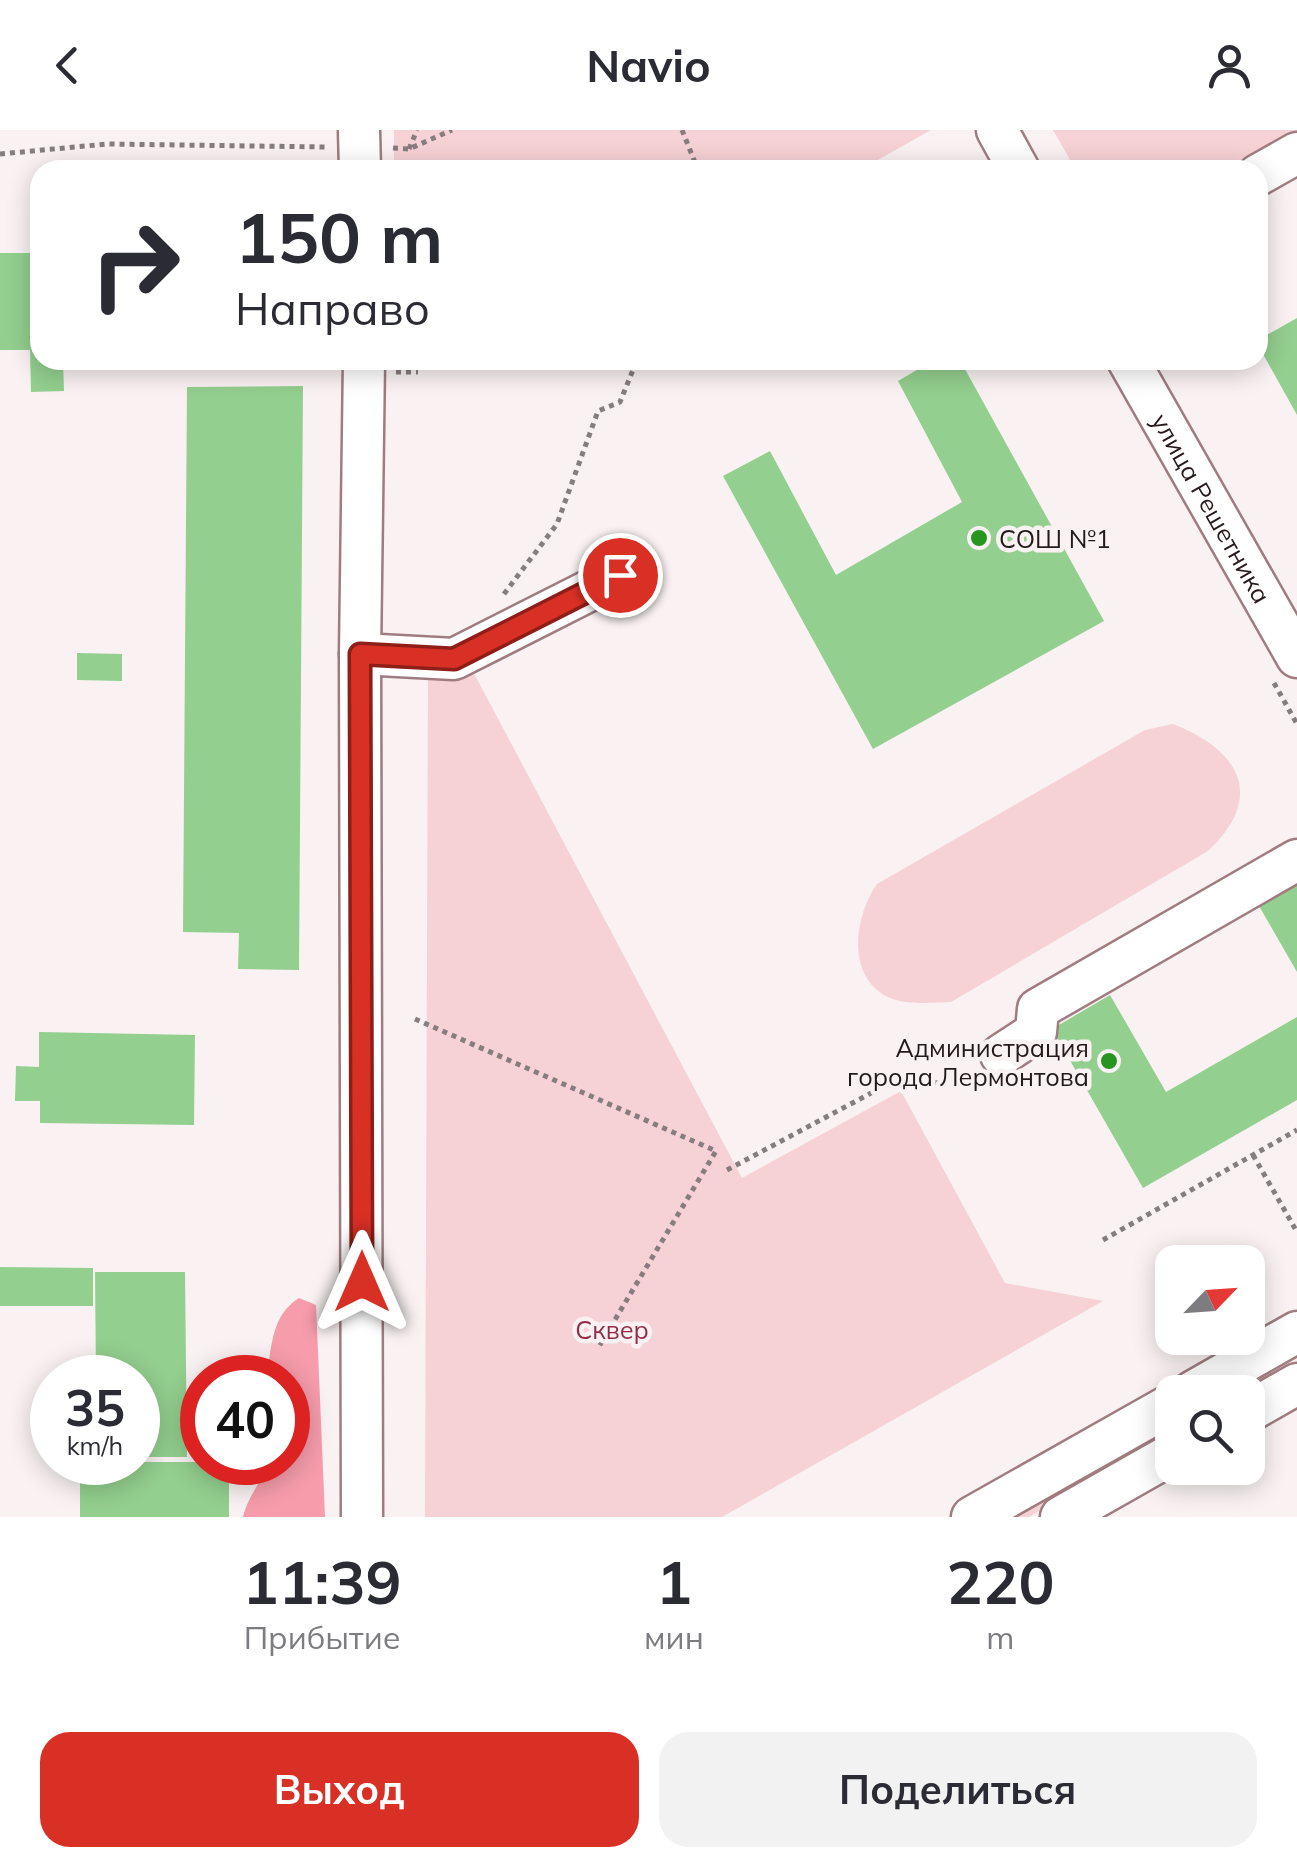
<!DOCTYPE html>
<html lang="ru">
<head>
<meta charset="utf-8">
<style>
	:root { --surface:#fff; --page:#f2f2f3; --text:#2b2b33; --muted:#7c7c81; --accent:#d93025 }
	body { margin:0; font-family:Mulish,sans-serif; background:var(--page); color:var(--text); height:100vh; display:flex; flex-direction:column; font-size:38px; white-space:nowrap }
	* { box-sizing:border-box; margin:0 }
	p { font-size:32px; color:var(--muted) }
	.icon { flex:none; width:55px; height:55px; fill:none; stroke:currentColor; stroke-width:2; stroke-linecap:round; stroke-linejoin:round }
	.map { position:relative; height:1387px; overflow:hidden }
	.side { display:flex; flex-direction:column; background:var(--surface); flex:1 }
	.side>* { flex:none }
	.hud { position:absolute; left:30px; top:30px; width:1238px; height:210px; border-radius:30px; box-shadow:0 5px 25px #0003; background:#fff; color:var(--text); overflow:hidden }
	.needle { width:65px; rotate:65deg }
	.controls { position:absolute; left:1155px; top:1115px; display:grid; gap:20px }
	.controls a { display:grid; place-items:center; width:110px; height:110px; border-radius:20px; background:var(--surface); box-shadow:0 5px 25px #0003; font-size:50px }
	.speed { position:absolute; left:30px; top:1225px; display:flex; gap:20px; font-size:50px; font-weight:700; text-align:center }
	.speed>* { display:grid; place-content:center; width:130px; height:130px; border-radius:50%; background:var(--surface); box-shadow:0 5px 25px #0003; line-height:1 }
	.speed small { font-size:25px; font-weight:400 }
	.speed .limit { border:15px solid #d22; background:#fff; color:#111 }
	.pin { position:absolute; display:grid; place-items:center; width:85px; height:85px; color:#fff; margin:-42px; border:5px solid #fff; border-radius:50%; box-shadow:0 2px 10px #0007 }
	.me { position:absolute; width:110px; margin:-55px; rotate:0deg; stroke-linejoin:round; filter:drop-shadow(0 0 8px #0008) }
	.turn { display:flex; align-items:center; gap:35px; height:210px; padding:0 40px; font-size:45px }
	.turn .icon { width:130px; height:130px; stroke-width:2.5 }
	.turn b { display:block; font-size:70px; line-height:85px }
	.eta { display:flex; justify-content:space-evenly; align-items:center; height:170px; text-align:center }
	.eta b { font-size:60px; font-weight:700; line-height:70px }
	.action { display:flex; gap:20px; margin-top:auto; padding:20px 40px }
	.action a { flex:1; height:115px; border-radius:30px; background:var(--accent); color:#fff; font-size:40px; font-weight:700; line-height:115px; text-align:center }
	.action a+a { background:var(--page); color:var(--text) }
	header { display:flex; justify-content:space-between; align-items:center; height:130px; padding:0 40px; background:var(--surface); font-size:45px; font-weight:700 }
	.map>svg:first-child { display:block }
</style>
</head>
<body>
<header><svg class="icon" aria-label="back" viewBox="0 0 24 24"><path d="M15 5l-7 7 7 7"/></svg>Navio<svg class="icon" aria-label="person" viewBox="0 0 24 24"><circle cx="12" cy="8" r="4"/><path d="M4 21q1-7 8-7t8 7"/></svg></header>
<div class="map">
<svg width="1297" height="1387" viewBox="0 0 1297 1387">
	<rect width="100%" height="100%" fill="#f9f1f2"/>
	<!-- green -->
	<g fill="#f6d1d6">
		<polygon points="394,0 931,0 860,40 394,40"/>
		<polygon points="1053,0 1297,0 1297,40 1076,40"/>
		<polygon points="470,536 742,1048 901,961 1005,1153 1103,1171 722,1387 425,1387 428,542"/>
		<path d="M1173 594C1240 620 1266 667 1208 721L951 872C931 872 907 876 888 867 845 846 855 785 877 754L1145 600Z"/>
		<polygon points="1158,1301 1163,1311 1029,1387 1007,1387"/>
	</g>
	<!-- forest -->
	<path fill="#f69cab" d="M299 1168 316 1175 325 1387H243C248 1366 261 1353 268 1333L288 1332V1248L267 1247V1244C272 1214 272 1185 299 1168Z"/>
	<!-- building -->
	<g fill="#93cf8e">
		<polygon points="0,123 40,123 40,230 63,230 64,261 31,262 30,220 0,220"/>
		<polygon points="1297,188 1297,285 1258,215 1258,210"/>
		<polygon points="934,230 960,230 1104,491 873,619 723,346 770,321 836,445 962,372 898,251"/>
		<polygon points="303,256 299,840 238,839 239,803 183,802 187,257"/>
		<polygon points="77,523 122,524 122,551 77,550"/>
		<polygon points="1297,754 1297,842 1259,776"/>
		<polygon points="1110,865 1166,962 1297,887 1297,970 1143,1058 1052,899"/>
		<polygon points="39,902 195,905 194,995 40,993 40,971 15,971 16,936 39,937"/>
		<polygon points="0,1137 93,1138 93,1176 0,1176"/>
		<polygon points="95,1142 185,1142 187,1327 138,1327 138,1248 96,1248"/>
		<rect x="80" y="1332" width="149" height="55"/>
	</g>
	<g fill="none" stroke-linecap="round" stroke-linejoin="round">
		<!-- minor casing -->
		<g stroke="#a07c81" stroke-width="45">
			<g id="minor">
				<polyline points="359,0 360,40"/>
				<polyline points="997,0 1019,40"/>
				<polyline points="1258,45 1297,23"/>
				<path id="s1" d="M1128 230 1297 527"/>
				<polyline points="360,524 454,529 620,445"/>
				<polyline points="1001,925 1036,902 1038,879 1297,730"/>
				<polyline points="1192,1262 1297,1202"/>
				<polyline points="1248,1282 1297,1254"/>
				<polyline points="362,1387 360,524 364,230"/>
				<polyline points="972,1387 1172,1274"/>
				<polyline points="1061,1387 1172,1324"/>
			</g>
		</g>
		<!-- path -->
		<g stroke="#877c7e" stroke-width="5" stroke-dasharray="5 5" stroke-linecap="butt">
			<polyline points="682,0 698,40"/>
			<polyline points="393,18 409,19 452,0"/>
			<polyline points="409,19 417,0"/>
			<polyline points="0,24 107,14 327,17"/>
			<polyline points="396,242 418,242"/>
			<polyline points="504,464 557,394 598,281 620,272 637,230"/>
			<polyline points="1274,553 1297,594"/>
			<polyline points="415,889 716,1021 598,1218"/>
			<polyline points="1253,1025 1297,1102"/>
			<polyline points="727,1040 903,946 946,955"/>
			<polyline points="1103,1110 1297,1000"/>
		</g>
		<!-- minor -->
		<use href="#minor" stroke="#fff" stroke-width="40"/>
	</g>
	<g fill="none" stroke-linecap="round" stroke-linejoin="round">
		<!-- route casing -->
		<g stroke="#8d1f18" stroke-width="25">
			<polyline id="route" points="362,1152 360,524 454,529 620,445"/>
		</g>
		<!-- route -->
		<use href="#route" stroke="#d93025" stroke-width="18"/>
	</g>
	<!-- markers -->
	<g fill="#269521" stroke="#f9f1f2" stroke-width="4">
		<circle cx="979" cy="408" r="10"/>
		<circle cx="1109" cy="931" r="10"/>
	</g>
	<g text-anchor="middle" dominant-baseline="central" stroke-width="9" stroke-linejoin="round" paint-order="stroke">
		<!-- street labels -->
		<g font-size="25" fill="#26191b" stroke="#f9f1f2">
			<text stroke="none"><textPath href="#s1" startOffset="170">улица Решетника</textPath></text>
		</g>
		<!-- poi labels -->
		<g font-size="25" fill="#26191b" stroke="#f9f1f2" text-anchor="start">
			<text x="999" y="408">СОШ №1</text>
			<text x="1089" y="917" text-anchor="end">Администрация<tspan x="1089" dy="29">города Лермонтова</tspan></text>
		</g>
		<!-- park labels -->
		<g font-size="25" fill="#942c47" stroke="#f9f1f2">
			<text x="612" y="1199">Сквер</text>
		</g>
	</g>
</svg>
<div class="controls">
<a><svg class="needle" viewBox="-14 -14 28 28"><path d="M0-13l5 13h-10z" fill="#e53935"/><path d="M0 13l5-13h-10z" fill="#7c7c81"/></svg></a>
<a><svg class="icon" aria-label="search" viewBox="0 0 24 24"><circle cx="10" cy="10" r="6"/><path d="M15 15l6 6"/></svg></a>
</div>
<div class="speed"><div>35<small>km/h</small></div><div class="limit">40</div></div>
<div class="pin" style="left:620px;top:445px;background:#d93025"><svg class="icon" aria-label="arrive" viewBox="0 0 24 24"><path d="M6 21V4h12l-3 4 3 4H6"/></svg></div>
<svg class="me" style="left:362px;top:1152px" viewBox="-20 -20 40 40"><path d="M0-17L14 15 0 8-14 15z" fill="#d93025" stroke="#fff" stroke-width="4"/></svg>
<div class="hud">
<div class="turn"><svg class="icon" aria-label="right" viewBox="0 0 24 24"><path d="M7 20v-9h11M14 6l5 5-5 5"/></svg><div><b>150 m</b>Направо</div></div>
</div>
</div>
<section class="side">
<div class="eta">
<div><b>11:39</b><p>Прибытие</p></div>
<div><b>1</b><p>мин</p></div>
<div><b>220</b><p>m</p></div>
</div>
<div class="action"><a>Выход</a><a>Поделиться</a></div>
</section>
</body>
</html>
